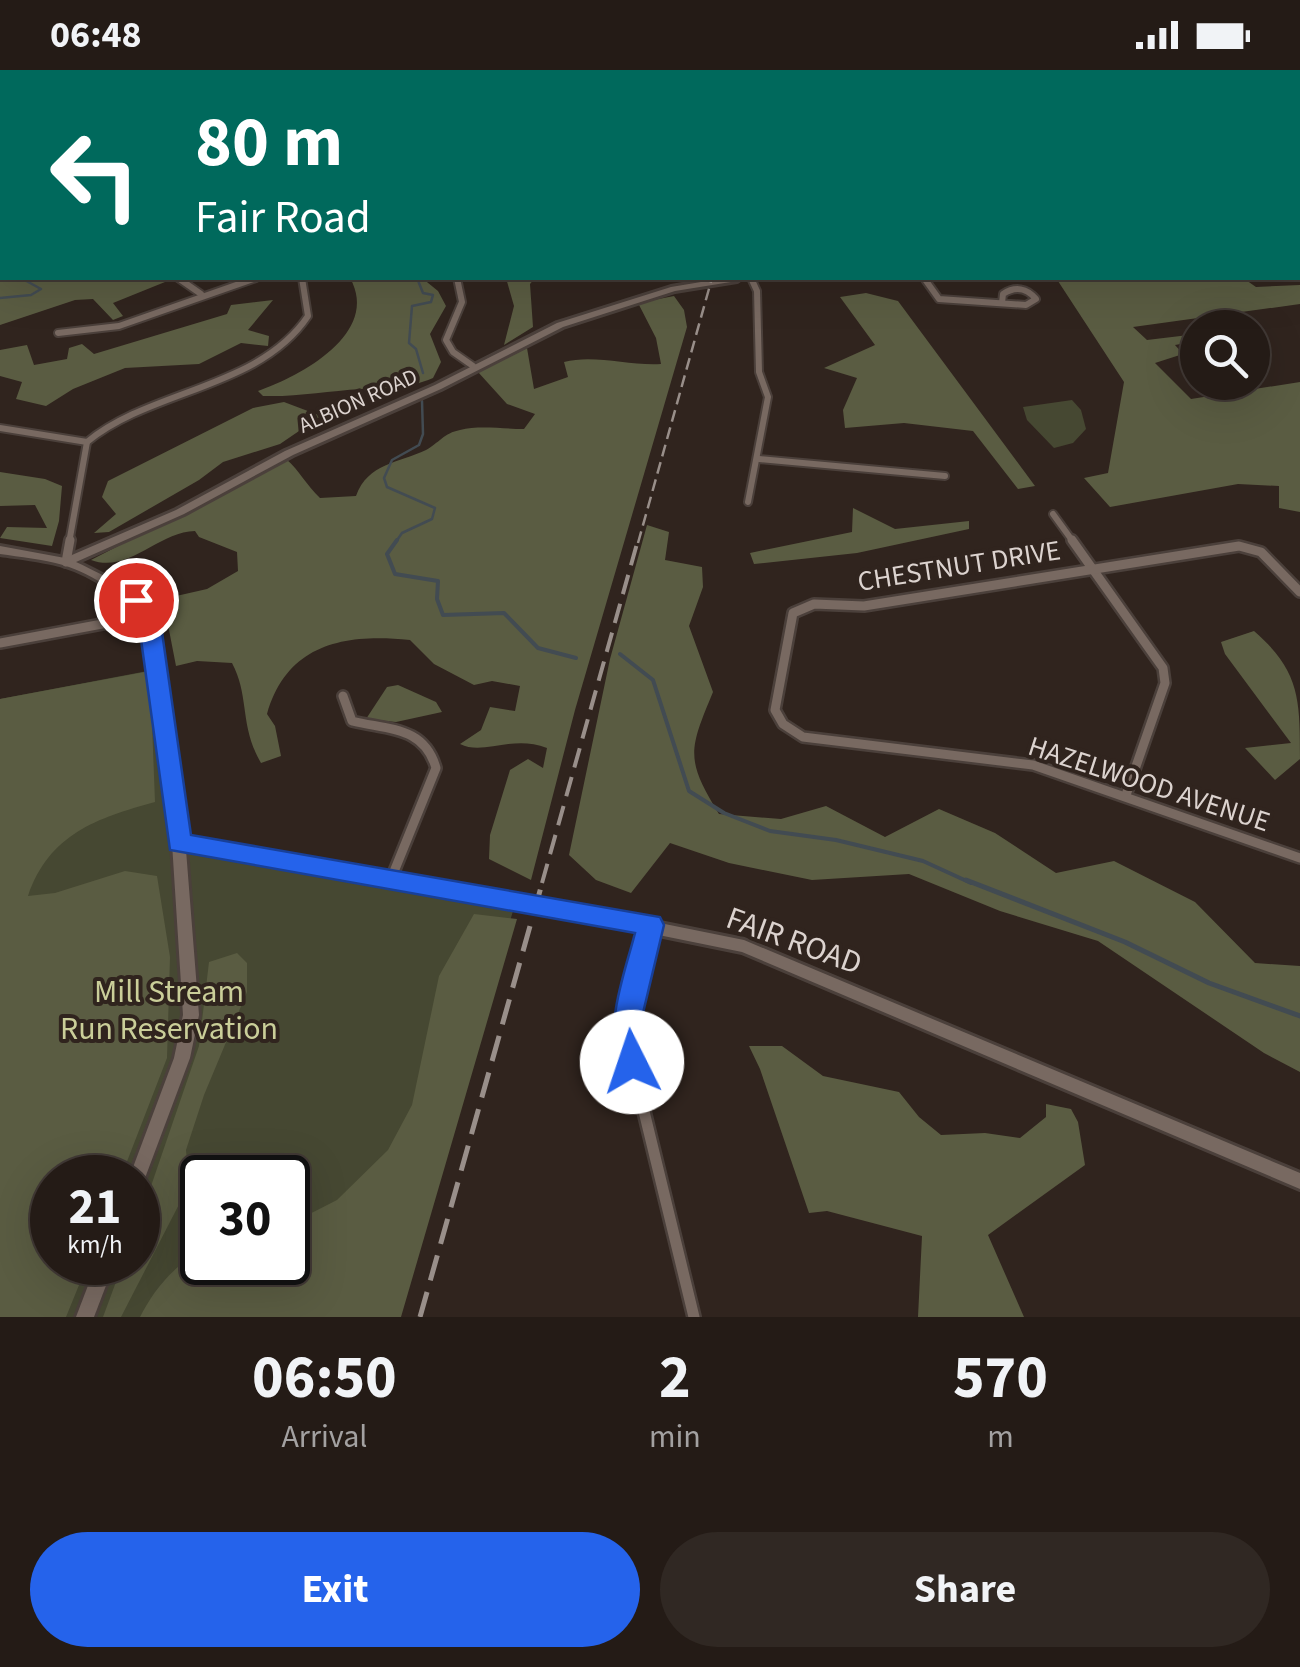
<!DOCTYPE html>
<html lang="en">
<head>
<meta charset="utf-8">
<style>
	:root { --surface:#241b16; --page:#302823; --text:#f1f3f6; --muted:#a3a1a1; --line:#413935; --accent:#2563eb }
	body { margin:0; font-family:"Source Sans 3",sans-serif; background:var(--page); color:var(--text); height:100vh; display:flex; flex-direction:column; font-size:38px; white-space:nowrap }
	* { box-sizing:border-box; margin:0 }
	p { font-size:32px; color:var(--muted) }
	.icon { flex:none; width:55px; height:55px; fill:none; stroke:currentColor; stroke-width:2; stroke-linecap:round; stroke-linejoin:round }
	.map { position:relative; height:1247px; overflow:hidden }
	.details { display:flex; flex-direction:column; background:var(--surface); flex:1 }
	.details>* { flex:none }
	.hud { position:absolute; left:0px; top:0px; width:1300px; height:210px; box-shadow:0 10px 40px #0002,0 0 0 2px var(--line); background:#00695c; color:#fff; overflow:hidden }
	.buttons { position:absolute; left:1180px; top:240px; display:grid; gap:20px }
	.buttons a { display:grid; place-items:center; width:90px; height:90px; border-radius:50%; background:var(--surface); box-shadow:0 10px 40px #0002,0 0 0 2px var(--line); font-size:50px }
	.speed { position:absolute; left:30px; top:1085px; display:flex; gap:20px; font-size:50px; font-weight:700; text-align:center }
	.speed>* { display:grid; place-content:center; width:130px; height:130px; border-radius:50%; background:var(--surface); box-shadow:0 10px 40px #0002,0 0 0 2px var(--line); line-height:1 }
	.speed small { font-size:25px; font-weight:400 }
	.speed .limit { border:5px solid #111; border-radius:15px; background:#fff; color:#111 }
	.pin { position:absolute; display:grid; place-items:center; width:85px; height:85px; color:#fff; margin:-42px; border:5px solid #fff; border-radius:50%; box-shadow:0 2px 10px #0007 }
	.me { position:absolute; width:110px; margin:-55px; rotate:356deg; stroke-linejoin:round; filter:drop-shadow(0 0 8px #0008) }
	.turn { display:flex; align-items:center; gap:35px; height:210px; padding:0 30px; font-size:45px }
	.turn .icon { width:130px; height:130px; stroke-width:2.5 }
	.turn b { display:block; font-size:70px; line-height:85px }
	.eta { display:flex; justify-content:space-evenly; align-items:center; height:170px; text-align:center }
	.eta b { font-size:60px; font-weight:700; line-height:70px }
	.primary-button { display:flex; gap:20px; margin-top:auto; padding:20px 30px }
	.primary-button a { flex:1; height:115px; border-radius:60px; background:var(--accent); color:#fff; font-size:40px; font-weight:700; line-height:115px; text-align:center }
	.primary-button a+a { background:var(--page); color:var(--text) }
	.status { display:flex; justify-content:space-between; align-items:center; height:70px; padding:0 50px; background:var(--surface); direction:ltr }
	.status svg { height:28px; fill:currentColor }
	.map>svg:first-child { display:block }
</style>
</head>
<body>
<div class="status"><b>06:48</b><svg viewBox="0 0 49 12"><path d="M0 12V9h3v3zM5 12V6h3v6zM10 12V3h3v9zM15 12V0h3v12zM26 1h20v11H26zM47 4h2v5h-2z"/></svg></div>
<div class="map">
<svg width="1300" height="1247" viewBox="0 0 1300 1247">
	<rect width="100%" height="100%" fill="#30241e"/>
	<!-- industrial -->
	<polygon fill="#3b282f" points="0,0 769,0 2,2 0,83"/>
	<!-- green -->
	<g fill="#464832" fill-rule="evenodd">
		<polygon points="1072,330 1081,340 1086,359 1073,373 1054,378 1027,350 1023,337"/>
		<path d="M158 599 179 770 516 831 392 1247H0V629ZM52 1108H138V1192H52ZM202 1108H288V1192H202Z"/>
	</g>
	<!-- forest -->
	<g fill="#5a5c42">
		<polygon points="0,182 2,208 156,208 165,212 113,233 123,246 113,250 93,229 75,230 0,255"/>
		<path d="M350 208H422L438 221 446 236 430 264 441 292 433 308C407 319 388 318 361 319 328 321 297 327 263 326L258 321C301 306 381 263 350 208Z"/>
		<polygon points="506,208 535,208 530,214 533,257 504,275 514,236"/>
		<polygon points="1056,208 1243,208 1256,217 1300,215 1300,234 1133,257 1147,270 1197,264 1197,271 1175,275 1183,284 1155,293 1191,329 1300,312 1300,442 1279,438 1279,416 1238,414 1110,437 1084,408 1108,403 1124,312"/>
		<polygon points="866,223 898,231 1035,416 1018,419 973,361 904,353 845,358 843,340 857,308 824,298 875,275 840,227"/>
		<path d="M674 226 684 240 687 257 575 640 531 810 489 789 490 765 510 700 528 689 543 698 547 678C512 664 484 686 460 674L481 660 490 637 515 641 520 616 492 611 474 615 434 594 410 570C344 563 287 574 267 644L275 656 281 686 261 693C239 655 250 627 232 593L197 591 176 596 163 529 207 519 238 501 237 482 199 467 195 461C158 462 128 504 91 490L286 389C300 401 306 415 320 428L356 426C368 393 399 393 426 380 439 373 444 363 460 360 479 355 503 359 524 359L535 344 507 334 478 302 527 278 534 319 568 307 564 292C594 284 629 296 661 294L656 268 638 233Z"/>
		<polygon points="273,230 248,260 269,266 268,276 241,273 199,294 125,298 73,319 46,336 16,329 22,312 0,306 0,280 27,275 34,295 67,289 69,278 82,274 94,284 227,244 231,235"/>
		<polygon points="284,332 321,346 280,374 223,392 199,410 109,462 94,463 116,444 102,427 108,411 253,338"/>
		<polygon points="0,402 45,409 62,416 59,451 52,476 0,468 7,457 47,458 35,435 0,436"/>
		<polygon points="853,438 895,459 969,451 969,459 857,483 754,494 750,483 852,462"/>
		<path d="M647 455 669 462 665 490 702 497 703 517 689 556 713 622C689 680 685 689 719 744L781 749 826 736 885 767 939 739 995 763 1056 803 1114 791 1195 832 1255 893 1300 896V1002L1264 983 1098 871 1000 841 909 804 812 810 729 793 670 773 631 823 596 810 569 785 610 589Z"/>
		<path d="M1254 561C1300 601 1300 629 1300 689L1275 710 1245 678 1291 673 1225 584 1221 572Z"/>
		<path d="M150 601 155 732C97 748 49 764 28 826L55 823 125 801 157 806 170 887 167 988 121 1107 52 1108V1192L88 1193 66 1247H0V629Z"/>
		<polygon points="398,615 436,632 442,642 396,652 366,649 387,617"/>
		<path d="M474 844 517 849 401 1247H140C152 1223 176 1191 202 1183V1192H288V1155L337 1130 388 1080 412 1035 439 906Z"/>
		<polygon points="237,883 247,893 247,922 204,1025 186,1080 189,1115 121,1247 103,1247 123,1193 138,1192 138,1154 199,976 209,892"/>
		<polygon points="749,976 782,976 823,1006 899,1022 919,1047 941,1065 985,1063 1020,1068 1046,1047 1046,1034 1071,1039 1078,1052 1085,1095 988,1165 1024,1247 918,1247 922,1166 827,1141 809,1143 760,999"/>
	</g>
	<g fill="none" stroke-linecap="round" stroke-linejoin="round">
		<!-- stream-far2 -->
		<g stroke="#424b52" stroke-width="2.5">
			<polyline points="417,208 423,223 433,225 431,232 412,236 409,273 416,279 423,303"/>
			<polyline points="0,228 31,225 41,219 21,208"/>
			<polyline points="395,473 402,463 432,449 435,438 387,417 384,408 392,390 419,375 423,364 422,331"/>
		</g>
		<!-- stream-far1 -->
		<g stroke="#424b52" stroke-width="4">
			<polyline points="397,470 387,484 395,504 438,511 437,529 443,545 504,543 538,578 576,588"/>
			<polyline points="620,584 653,610 689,721 724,743 770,761 836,770 923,791 971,813"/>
		</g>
		<!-- stream -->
		<polyline stroke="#424b52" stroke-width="5" points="966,810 1125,872 1209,913 1300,946"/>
		<!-- street-far3 casing -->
		<g stroke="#4b403b" stroke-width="8">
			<polyline id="street-far3" points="357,2 370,0"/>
		</g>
		<!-- street-far2 casing -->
		<g stroke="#4b403b" stroke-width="10">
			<g id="street-far2">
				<polyline points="178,208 201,224"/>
				<polyline points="457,208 462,232 446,270 453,282 473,296"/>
				<path d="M924 208 939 229 1026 235 1036 229C1027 218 1015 216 1003 224L1002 233"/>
				<polyline points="58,263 119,256 256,208"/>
				<polyline points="0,358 87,372"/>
				<polyline points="759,389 945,406"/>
				<polyline points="748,432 768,327 759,302 757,221 751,208"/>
				<polyline points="1053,444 1074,473"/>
				<path d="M69 473 87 372C151 319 259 319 308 246L302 208"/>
			</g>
		</g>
		<!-- street-far1 casing -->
		<g stroke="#4b403b" stroke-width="14">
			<g id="street-far1">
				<polyline points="1072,470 1163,598 1165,613 1126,725"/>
				<polyline points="66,492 70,470"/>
				<polyline points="1300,522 1261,482 1239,476 864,536 814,534 793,543 775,640 783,654 803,667 1033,695 1300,788"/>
				<polyline points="0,573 145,546"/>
				<path d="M343 626 352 651C388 660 424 656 436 698L391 809"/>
			</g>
		</g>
		<!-- street casing -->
		<g stroke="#4b403b" stroke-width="16">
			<polyline id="street" points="651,855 629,943 632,992 694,1247"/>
		</g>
		<!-- secondary casing -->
		<g stroke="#4b403b" stroke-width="6">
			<g id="secondary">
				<rect x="1298" y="124" width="2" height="5"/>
				<path d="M725 208H741L737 211 675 221 563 257 441 319 293 385 184 444 76 492C112 509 134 520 156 555L185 769 536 828 744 870 1300 1103V1119L742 882 536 840 186 780 199 945 190 988 145 1108 143 1114 138 1116V1108H129L174 988 183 945 172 773 144 555C126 526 95 505 63 495 43 489 20 487 0 484V476L65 488 176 440 285 381 435 315 557 253 671 217Z"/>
				<polygon points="97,1192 115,1192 94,1247 76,1247"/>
			</g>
		</g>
		<!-- primary casing -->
		<g stroke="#4b403b" stroke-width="5">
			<g id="primary">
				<polygon points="1116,0 1125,0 1127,2 1119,2"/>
				<polygon points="1298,143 1300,144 1300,151 1298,150"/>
			</g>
		</g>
		<!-- street-far3 -->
		<use href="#street-far3" stroke="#786961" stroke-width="5"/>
		<!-- street-far2 -->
		<use href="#street-far2" stroke="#786961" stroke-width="6"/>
		<!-- street-far1 -->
		<use href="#street-far1" stroke="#786961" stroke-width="9"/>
		<!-- street -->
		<use href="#street" stroke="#786961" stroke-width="11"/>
		<!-- secondary -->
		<use href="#secondary" fill="#786961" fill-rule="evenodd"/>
		<!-- primary -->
		<use href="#primary" fill="#9c7827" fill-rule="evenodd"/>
		<!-- rail-far2 -->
		<polyline stroke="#998f8a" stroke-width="2.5" stroke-dasharray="12 6" stroke-linecap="butt" points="638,473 712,208"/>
		<!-- rail-far1 -->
		<polyline stroke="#998f8a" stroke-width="4" stroke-dasharray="20 10" stroke-linecap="butt" points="542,813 638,470"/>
		<!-- rail -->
		<polyline stroke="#998f8a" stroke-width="5" stroke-dasharray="26 12" stroke-linecap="butt" points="420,1247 543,810"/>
	</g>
	<!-- route -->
	<path fill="#2563eb" stroke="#184099" stroke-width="2.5" d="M136 523 143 525 161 555 191 765 660 847 664 855 643 943 646 992 642 1002 632 1005 622 1002C602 959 624 906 635 863L170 780 139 555 125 530Z"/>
	<g text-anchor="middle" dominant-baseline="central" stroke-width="8" stroke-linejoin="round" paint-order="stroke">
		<!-- far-street labels -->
		<g font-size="22" fill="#dcd3cf" stroke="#30241e">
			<text transform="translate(358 331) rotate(-24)">ALBION ROAD</text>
		</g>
		<!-- street labels -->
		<g font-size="28" fill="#dcd3cf" stroke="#30241e">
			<text transform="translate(959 496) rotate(-9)">CHESTNUT DRIVE</text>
			<text transform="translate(1149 714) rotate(18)">HAZELWOOD AVENUE</text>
		</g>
		<!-- near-street labels -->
		<g font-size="32" fill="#dcd3cf" stroke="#30241e">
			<text transform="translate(794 871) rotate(20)">FAIR ROAD</text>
		</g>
		<!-- near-park labels -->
		<g font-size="32" fill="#cace99" stroke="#30241e">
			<text x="169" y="922">Mill Stream<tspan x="169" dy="37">Run Reservation</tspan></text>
		</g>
	</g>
</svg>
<div class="buttons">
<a><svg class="icon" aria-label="search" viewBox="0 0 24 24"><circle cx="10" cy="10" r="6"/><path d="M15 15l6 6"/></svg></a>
</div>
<div class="speed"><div>21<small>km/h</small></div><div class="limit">30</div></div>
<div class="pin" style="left:136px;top:530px;background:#d93025"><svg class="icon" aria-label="arrive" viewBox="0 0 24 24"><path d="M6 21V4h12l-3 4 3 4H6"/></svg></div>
<svg class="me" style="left:632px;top:992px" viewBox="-20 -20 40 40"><circle r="19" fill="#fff"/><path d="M0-13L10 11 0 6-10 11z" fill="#2563eb"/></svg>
<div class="hud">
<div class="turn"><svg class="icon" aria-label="left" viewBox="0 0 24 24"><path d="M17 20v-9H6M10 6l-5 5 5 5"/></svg><div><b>80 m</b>Fair Road</div></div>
</div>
</div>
<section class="details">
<div class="eta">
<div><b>06:50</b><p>Arrival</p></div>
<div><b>2</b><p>min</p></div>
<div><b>570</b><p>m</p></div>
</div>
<div class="primary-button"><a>Exit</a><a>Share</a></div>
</section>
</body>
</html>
